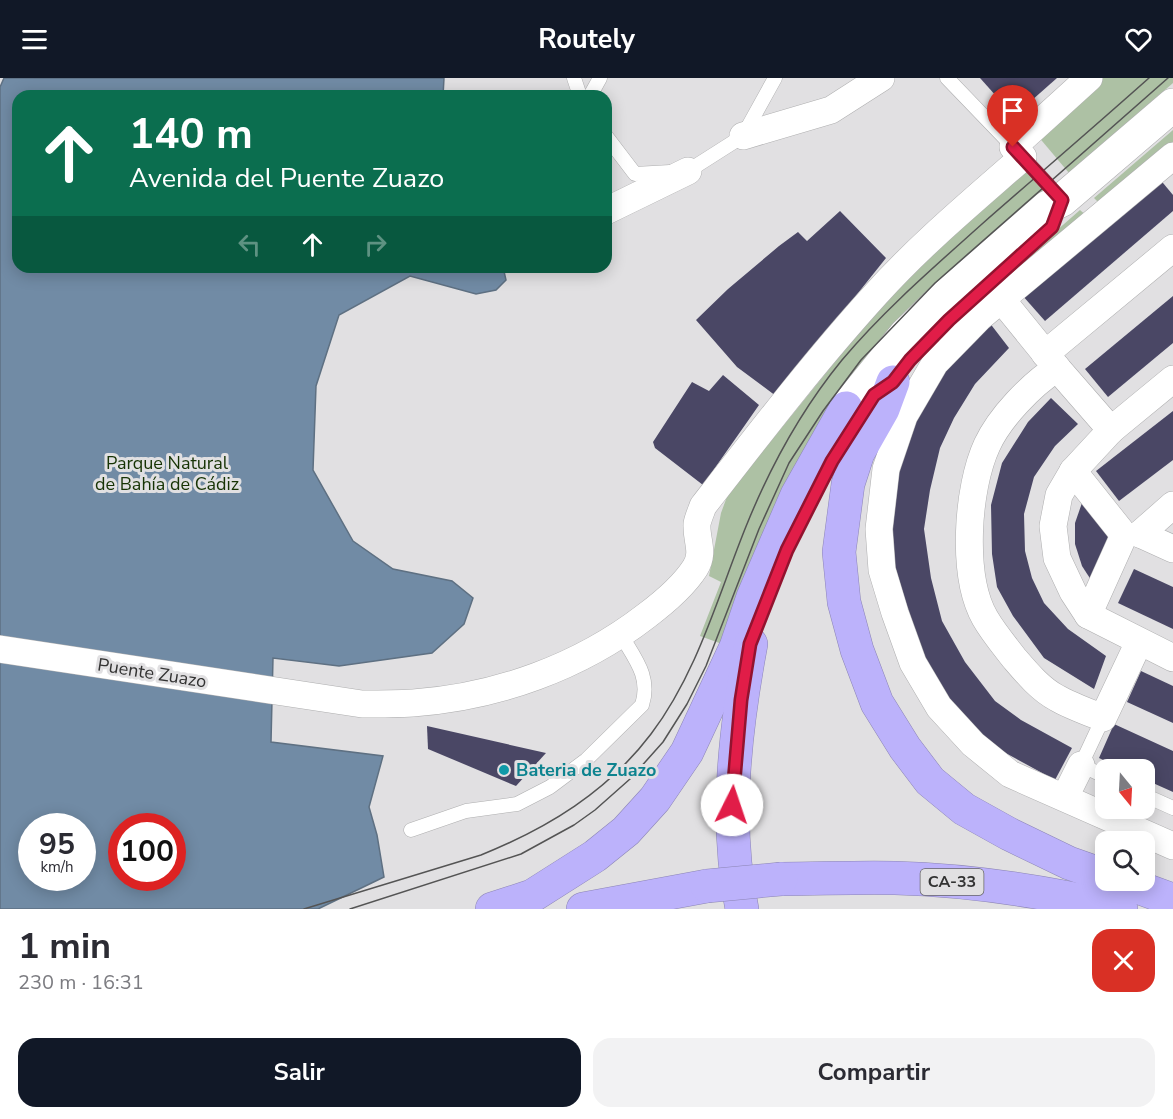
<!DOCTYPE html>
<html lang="es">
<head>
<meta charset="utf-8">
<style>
	:root { --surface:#fff; --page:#f2f2f3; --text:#2b2b33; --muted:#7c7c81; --accent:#111827 }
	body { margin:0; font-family:"Nunito Sans",sans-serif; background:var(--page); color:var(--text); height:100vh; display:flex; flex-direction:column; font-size:22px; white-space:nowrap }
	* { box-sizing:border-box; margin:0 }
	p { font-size:20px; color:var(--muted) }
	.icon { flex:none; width:33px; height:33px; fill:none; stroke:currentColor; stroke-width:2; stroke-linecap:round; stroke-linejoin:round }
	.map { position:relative; height:831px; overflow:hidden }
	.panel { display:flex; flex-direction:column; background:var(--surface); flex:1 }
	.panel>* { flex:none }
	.hud { position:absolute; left:12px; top:12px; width:600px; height:183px; border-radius:18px; box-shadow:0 3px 15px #0003; background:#0b6e4f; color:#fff; overflow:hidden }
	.needle { width:39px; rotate:162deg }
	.buttons { position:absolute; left:1095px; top:681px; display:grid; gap:12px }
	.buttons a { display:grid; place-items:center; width:60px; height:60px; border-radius:12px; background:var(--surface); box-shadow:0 3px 15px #0003; font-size:30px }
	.speed { position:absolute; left:18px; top:735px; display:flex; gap:12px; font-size:30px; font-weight:700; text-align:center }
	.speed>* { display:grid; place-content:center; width:78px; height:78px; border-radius:50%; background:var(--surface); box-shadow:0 3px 15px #0003; line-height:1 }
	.speed small { font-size:15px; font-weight:400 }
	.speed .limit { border:9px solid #d22; background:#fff; color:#111 }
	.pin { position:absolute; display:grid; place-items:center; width:51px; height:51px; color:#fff; margin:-62px -26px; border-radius:50% 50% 50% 0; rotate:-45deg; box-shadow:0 0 6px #0007 }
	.pin .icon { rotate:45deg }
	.me { position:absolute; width:66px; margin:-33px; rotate:4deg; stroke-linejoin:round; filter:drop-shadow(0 0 4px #0008) }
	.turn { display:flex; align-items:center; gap:21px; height:126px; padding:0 18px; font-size:27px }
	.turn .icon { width:78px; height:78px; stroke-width:2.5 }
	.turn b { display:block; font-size:42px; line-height:51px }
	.lanes { display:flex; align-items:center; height:57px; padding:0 18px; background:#0003; justify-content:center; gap:30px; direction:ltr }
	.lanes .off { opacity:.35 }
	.round { display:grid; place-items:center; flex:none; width:63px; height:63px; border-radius:18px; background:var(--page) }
	.overview { display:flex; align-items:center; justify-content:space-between; height:102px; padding:0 18px }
	h1 { font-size:36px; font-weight:700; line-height:45px }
	.primary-button { display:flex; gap:12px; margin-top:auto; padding:12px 18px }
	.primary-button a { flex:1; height:69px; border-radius:18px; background:var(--accent); color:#fff; font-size:24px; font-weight:700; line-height:69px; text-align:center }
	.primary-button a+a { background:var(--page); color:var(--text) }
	header { display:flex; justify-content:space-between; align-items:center; height:78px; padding:0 18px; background:var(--accent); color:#fff; font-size:27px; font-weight:700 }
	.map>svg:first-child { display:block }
</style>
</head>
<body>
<header><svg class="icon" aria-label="menu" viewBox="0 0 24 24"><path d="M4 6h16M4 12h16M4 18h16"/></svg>Routely<svg class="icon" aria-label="heart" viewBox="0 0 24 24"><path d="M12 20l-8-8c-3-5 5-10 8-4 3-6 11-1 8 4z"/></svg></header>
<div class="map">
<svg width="1173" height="831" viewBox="0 0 1173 831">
	<rect width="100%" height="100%" fill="#e1e0e2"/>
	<!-- green -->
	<g fill="#adc1a4">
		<polygon points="1100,0 1173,0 1173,5 1069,95 1037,57"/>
		<polygon points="1173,52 1173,70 1102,128 1094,120"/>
		<polygon points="1025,92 1047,116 909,241 722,566 700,558 721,504 709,498 721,435 728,416 907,195"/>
		<polygon points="1080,132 1088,139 916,291 950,246"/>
	</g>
	<!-- water -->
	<path fill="#718ba5" stroke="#5e7082" stroke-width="1.5" fill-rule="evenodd" d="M4 0H444L443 18H18V189H503L506 202 496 212 476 216 410 198 339 237 316 308 313 392 353 463 393 491 452 503 473 520 464 546 432 575 339 588 273 580 271 664 383 678 369 729 377 757 384 799 318 831H0V9ZM32 748H82V800H32ZM122 748H172V800H122Z"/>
	<!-- building -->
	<g fill="#4a4765">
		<polygon points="980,0 1057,0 1014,38"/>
		<polygon points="1158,99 1173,117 1173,133 1045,243 1022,217"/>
		<polygon points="840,133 886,180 776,318 737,289 696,242 728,211 779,168 798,154 807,163"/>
		<polygon points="1173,218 1173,265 1108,319 1085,291"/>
		<polygon points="989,244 1009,270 975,306 954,340 940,370 930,412 924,451 931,500 942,543 965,584 995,623 1021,642 1072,670 1055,702 1000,672 964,642 934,599 909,553 896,508 889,450 893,405 925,316"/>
		<polygon points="723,297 759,327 703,407 655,370 653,364 692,304 709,313"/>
		<polygon points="1051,320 1078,346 1055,368 1034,399 1024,436 1025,473 1032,500 1044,525 1068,551 1106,578 1094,611 1044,580 1013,538 997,509 992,476 991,427 1002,385 1028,344"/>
		<polygon points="1173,333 1173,382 1119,423 1096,393"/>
		<polygon points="1083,422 1115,460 1093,505 1082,488 1075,466 1075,445"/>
		<polygon points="1134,491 1173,509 1173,551 1118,525"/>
		<polygon points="1141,593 1173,608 1173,645 1127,624"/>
		<polygon points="1114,646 1173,673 1173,714 1144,701 1144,692 1124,692 1099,680"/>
		<polygon points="427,648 546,675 516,708 428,671"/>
	</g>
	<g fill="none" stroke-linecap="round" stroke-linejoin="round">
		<!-- lane casing -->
		<g stroke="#aeaeaf" stroke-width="15">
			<g id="lane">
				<polyline points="574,0 580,18"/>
				<polyline points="947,0 1023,79 1062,122"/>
				<polyline points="590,18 600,0"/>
				<polyline points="606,58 635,96 688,93 743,58 775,0"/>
				<polyline points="1103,640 1081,687 1106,699"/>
				<polyline points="1144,717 1173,730"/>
				<path d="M411 752 466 733 517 726 550 709 586 682 642 627C651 599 635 581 621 557"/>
			</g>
		</g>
		<!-- street casing -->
		<g stroke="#aeaeaf" stroke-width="28">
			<g id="street">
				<polyline points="743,58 831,32 881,0"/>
				<polyline points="1013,69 1089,0"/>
				<polyline points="1173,78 979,240 935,285 904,338 886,391 879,451 882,492 895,535 913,585 939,629 973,666 1010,696 1173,768"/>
				<polyline points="606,133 688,93"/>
				<polyline points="1001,221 1057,290 1111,352"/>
				<polyline points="1045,276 1173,170"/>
				<path d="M1057 290C1031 307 1000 339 987 367 967 410 961 498 985 540 993 554 1004 567 1014 580 1026 594 1040 611 1057 620 1071 628 1088 634 1103 640L1139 564"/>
				<polyline points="1173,301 1111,352 1073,393 1059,417 1053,448 1057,480 1073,514 1088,537 1173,580"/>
				<polyline points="1073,393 1124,457"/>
				<polyline points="1140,456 1173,427"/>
				<polyline points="1140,456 1173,471"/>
				<polyline points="1088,537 1124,457"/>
				<path d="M0 571 362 626C379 626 396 626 413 625 497 619 580 589 646 538 662 526 684 507 695 490 705 474 696 463 697 446 698 440 701 434 703 428 759 356 815 283 876 216 921 166 973 123 1023 79"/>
				<polyline points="1065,719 1081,687"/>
			</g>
		</g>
		<!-- secondary casing -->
		<g stroke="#aeaeaf" stroke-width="34">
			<polyline id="secondary" points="846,330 905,257 936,227 1048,129 1062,122 1173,27"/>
		</g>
		<!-- highway casing -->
		<g stroke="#8c85b5" stroke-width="34">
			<g id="highway">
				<polyline points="893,304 883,331 858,375 848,406 839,474 844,524 857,572 877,625 905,670 930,703 964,731 1009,756 1069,785 1106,798"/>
				<path d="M781 801C819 801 857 799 895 800 971 802 1047 814 1121 831"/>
				<polyline points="1118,802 1173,822"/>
				<polyline points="492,831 532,818 595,778 626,753 655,721 687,674 736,569 753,519 797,417 846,330"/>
				<polyline points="583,831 707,808"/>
				<path d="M742 831C724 744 735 652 751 566"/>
			</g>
		</g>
		<!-- lane -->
		<use href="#lane" stroke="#fff" stroke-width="14"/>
		<!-- street -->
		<use href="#street" stroke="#fff" stroke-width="27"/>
		<!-- secondary -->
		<use href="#secondary" stroke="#fff" stroke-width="33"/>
		<!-- highway -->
		<use href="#highway" stroke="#bcb2fb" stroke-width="33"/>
		<!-- tram -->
		<g stroke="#545454" stroke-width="1.5">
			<path d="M304 831 481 777C548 750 607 714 651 656 698 594 718 517 747 446 771 387 802 331 842 282 884 232 934 189 982 146 1038 97 1094 49 1149 0"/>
			<polyline points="350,831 521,776 574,747 595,732 630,701 663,664 687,626 706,588 759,451 789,385 823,333 861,282 935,205 1168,0"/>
		</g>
		<!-- highway-bridge casing -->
		<g stroke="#8c85b5" stroke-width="34" stroke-linecap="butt">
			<polyline id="highway-bridge" points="707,808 781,801"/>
		</g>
		<!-- highway-bridge -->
		<use href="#highway-bridge" stroke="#bcb2fb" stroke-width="33"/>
	</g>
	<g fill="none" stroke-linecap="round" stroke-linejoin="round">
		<!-- route casing -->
		<g stroke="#92132f" stroke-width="15">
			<polyline id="route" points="732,727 741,622 750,566 787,472 832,383 874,317 893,304 910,282 949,242 1052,149 1062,122 1013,69"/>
		</g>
		<!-- route -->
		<use href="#route" stroke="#e11d48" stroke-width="10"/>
	</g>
	<!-- markers -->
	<circle fill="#0f9aa8" stroke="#e1e0e2" stroke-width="2" cx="504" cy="692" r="6"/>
	<g text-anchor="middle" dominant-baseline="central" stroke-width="6" stroke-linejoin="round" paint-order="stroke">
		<!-- shield labels -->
		<rect fill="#e1e0e2" stroke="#666667" stroke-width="1.5" x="920.5" y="791" width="63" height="26" rx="4.5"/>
		<g font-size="16" font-weight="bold" fill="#323232">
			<text x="952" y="804">CA-33</text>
		</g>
		<!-- park labels -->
		<g font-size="18" fill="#163304" stroke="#e1e0e2">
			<text x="167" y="385">Parque Natural<tspan x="167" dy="21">de Bahía de Cádiz</tspan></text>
		</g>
		<!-- street labels -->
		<g font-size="18" fill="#323232" stroke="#e1e0e2">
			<text transform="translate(152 595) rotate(9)">Puente Zuazo</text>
		</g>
		<!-- culture labels -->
		<g font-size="18" font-weight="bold" fill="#0d838f" stroke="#e1e0e2" text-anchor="start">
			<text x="516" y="692">Bateria de Zuazo</text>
		</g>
	</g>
</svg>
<div class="buttons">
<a><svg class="needle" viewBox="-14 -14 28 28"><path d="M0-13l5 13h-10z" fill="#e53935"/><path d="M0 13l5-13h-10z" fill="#7c7c81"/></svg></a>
<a><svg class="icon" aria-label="search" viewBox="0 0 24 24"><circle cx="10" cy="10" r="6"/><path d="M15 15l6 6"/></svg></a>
</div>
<div class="speed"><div>95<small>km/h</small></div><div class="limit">100</div></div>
<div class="pin" style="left:1013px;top:69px;background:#d93025"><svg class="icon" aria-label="arrive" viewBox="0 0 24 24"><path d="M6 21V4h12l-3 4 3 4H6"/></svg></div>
<svg class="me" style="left:732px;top:727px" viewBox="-20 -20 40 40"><circle r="19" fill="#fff"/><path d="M0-13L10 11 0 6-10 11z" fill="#e11d48"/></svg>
<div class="hud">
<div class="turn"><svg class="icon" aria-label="ahead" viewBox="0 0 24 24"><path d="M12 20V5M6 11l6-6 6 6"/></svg><div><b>140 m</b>Avenida del Puente Zuazo</div></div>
<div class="lanes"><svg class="icon off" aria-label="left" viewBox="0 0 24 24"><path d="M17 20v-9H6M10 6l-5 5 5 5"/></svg><svg class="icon" aria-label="ahead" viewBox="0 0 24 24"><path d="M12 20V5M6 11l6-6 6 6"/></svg><svg class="icon off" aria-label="right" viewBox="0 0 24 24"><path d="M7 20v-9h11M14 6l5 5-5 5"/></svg></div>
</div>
</div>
<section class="panel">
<div class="overview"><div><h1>1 min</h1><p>230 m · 16:31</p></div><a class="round" style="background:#d93025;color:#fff"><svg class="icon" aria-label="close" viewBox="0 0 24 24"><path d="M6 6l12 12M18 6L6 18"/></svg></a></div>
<div class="primary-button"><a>Salir</a><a>Compartir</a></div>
</section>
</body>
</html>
